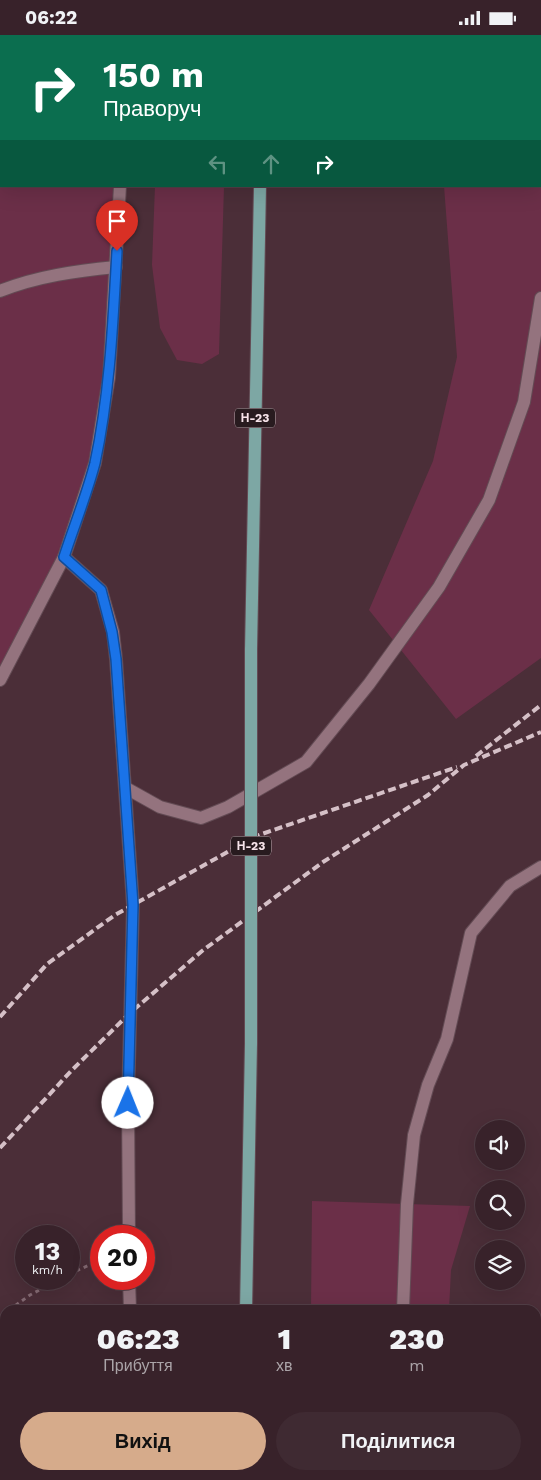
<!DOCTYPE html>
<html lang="uk">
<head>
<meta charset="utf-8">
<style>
	:root { --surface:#38222a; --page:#3f2a32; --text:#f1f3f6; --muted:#aba4a8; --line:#523f47; --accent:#d6ab8b }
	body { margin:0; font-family:"Work Sans",sans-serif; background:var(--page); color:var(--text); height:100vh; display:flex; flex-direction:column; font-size:19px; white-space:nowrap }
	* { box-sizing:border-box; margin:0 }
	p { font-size:16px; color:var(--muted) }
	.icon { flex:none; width:28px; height:28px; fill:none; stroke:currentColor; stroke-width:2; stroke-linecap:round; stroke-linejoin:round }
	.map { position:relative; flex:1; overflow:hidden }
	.panel { position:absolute; left:0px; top:1270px; width:541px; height:175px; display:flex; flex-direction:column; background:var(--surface); border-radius:15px 15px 0 0; box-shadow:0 5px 20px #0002,0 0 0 1px var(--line) }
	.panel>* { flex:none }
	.hud { position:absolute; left:0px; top:0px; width:541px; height:152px; box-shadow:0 5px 20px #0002,0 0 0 1px var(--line); background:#0b6e4f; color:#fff; overflow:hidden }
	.fabs { position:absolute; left:475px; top:1085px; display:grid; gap:10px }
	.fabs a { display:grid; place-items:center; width:50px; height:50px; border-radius:50%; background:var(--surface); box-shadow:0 5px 20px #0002,0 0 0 1px var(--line); font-size:25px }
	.speed { position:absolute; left:15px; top:1190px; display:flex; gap:10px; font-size:25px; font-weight:700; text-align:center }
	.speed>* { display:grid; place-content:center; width:65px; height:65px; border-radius:50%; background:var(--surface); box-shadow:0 5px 20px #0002,0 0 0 1px var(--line); line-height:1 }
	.speed small { font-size:12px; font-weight:400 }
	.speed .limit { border:8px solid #d22; background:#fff; color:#111 }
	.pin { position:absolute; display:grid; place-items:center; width:42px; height:42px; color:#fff; margin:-51px -21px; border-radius:50% 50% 50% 0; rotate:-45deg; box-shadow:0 0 5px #0007 }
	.pin .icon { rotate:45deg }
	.me { position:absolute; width:55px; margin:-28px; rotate:1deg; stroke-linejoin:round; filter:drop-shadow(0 0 4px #0008) }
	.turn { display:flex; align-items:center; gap:18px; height:105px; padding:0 20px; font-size:22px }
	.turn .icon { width:65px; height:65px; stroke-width:2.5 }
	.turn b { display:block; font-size:35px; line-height:42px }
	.lanes { display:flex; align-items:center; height:48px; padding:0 20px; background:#0003; justify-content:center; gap:25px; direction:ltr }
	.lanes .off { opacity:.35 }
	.eta { display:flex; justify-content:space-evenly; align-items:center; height:85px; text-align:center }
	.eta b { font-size:30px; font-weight:800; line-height:35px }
	.cta { display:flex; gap:10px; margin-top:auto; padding:10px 20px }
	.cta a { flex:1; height:58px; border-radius:30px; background:var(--accent); color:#111; font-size:20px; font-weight:800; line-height:58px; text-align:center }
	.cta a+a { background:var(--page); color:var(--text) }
	.status { display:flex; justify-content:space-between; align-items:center; height:35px; padding:0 25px; background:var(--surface); direction:ltr }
	.status svg { height:14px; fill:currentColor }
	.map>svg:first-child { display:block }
</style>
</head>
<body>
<div class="status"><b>06:22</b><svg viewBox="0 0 49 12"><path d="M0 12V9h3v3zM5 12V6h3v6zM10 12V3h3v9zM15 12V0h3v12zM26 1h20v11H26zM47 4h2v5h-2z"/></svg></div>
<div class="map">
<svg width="541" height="1445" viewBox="0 0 541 1445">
	<rect width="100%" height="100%" fill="#4b2e38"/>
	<!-- green -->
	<g fill="#6b2f48">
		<polygon points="0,0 129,0 1,1 1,151 120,151 109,342 95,428 64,522 0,645"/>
		<polygon points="433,0 541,0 541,623 456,684 369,575 433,426 457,322 444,151 540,151 540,1"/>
		<polygon points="155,151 224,151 219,319 202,329 177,325 160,293 152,230"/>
		<polygon points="312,1166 470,1171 451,1235 449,1275 311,1275"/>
		<rect x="309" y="1440" width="131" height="5"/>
	</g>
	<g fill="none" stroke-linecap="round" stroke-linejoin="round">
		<!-- minor casing -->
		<g stroke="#634b54" stroke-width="14">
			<g id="minor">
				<polyline points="534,0 534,1"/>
				<polyline points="129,1 129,0"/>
				<polyline points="540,40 541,47"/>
				<path d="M0 256C38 241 76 236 116 232"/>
				<polyline points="64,522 101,555 113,597 116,624 133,870 128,1068 129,1201"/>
				<polyline points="0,645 64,522 95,428 109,342 120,151"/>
				<polyline points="126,753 160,772 201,783 228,772 306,727 369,649 439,552 489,465 524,367 541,263"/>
				<polyline points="129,1244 130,1275"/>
				<polyline points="403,1275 407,1169 414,1100 428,1050 447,1004 471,898 510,851 541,832"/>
				<polyline points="131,1440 131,1445"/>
				<polyline points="379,1445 380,1440"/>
			</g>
		</g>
		<!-- major casing -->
		<g stroke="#634b54" stroke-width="14">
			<g id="major">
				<polyline points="263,1 263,0"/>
				<polyline points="251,615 260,151"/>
				<polyline points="246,1275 251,1008"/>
				<polyline points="243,1445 243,1440"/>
			</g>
		</g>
		<!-- path -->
		<g stroke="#856b74" stroke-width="3" stroke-dasharray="4 4" stroke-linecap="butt">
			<polyline points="69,1239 101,1225"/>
			<polyline points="9,1275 30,1260 60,1244"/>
			<polyline points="0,1282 5,1278"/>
		</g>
		<!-- minor -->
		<use href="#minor" stroke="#94737e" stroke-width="12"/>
		<!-- major -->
		<use href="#major" stroke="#7da7a4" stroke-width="12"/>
		<!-- rail -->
		<g stroke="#d5c0c7" stroke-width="4" stroke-dasharray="8 4" stroke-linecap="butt">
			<polyline points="476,721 541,670"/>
			<polyline points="0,982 47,929 115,880 256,801 457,732"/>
			<polyline points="0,1113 72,1035 130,978 202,916 323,827 428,760 464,730 541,697"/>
		</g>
		<!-- major-bridge casing -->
		<g stroke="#634b54" stroke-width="14" stroke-linecap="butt">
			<polyline id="major-bridge" points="251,615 251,1008"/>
		</g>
		<!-- major-bridge -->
		<use href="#major-bridge" stroke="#7da7a4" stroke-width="12"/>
	</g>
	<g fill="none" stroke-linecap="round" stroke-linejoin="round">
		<!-- route casing -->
		<g stroke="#114b97" stroke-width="12">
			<path id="route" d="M117 216C113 287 110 358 95 428 87 459 74 491 64 522L101 555 112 597 116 624 133 870 128 1068"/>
		</g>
		<!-- route -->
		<use href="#route" stroke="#1a73e8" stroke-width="9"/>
	</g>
	<g text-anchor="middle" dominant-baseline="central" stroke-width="4" stroke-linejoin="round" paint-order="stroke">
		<!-- shield labels -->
		<g fill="#281b1f" stroke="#b8a7ac" stroke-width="1">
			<rect x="235" y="373.5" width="40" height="19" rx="4"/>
			<rect x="231" y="801.5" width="40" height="19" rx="4"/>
		</g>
		<g font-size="12" font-weight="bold" fill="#f6e3e9">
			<text x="255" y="383">Н-23</text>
			<text x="251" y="811">Н-23</text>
		</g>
	</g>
</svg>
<div class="fabs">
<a><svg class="icon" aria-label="sound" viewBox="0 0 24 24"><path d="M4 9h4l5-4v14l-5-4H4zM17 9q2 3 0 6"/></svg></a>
<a><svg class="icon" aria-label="search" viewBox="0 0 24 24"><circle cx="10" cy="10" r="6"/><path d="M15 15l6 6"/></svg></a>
<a><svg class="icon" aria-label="layers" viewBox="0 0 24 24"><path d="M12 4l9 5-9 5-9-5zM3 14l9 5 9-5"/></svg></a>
</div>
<div class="speed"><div>13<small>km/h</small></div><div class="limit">20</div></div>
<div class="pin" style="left:117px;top:216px;background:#d93025"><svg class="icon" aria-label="arrive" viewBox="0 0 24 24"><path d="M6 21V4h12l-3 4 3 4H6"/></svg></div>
<svg class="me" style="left:128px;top:1068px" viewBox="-20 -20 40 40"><circle r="19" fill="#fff"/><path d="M0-13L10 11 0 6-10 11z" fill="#1a73e8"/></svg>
<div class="hud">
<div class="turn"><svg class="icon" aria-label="right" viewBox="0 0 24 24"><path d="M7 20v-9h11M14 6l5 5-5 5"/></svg><div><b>150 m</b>Праворуч</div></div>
<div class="lanes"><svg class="icon off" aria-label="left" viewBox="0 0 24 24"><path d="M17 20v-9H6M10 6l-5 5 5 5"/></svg><svg class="icon off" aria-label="ahead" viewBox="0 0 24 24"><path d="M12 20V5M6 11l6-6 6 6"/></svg><svg class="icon" aria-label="right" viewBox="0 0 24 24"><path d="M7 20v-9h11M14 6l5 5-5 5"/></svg></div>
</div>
<section class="panel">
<div class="eta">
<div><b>06:23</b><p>Прибуття</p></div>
<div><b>1</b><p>хв</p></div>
<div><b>230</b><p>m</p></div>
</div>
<div class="cta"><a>Вихід</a><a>Поділитися</a></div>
</section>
</div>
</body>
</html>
